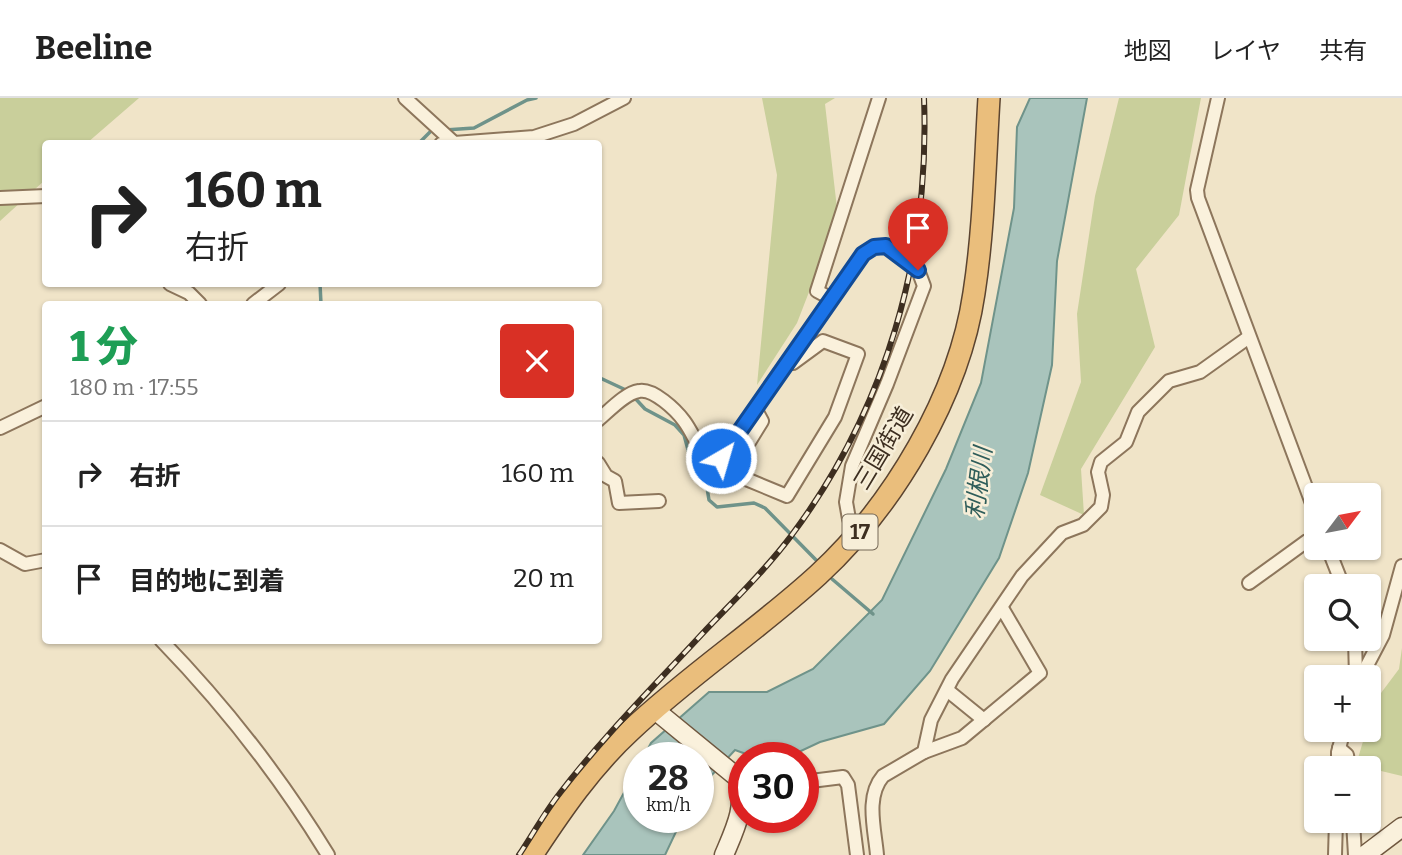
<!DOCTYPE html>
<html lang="ja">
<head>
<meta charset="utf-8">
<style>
	:root { --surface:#fff; --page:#f6f6f6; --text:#222; --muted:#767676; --line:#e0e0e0 }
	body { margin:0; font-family:Bitter,"Noto Sans JP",serif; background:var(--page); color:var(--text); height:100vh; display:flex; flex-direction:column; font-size:26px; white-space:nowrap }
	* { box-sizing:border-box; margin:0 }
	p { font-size:23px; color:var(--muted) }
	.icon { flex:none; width:38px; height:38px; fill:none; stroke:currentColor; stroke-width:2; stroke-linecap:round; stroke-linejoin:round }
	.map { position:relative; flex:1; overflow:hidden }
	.drawer { position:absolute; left:42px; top:203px; width:560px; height:343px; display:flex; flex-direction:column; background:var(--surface); border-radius:7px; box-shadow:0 2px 5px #0004 }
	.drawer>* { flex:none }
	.banner { position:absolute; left:42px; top:42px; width:560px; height:147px; border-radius:7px; box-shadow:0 2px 5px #0004; background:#fff; color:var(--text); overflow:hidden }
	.needle { width:46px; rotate:58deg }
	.fabs { position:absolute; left:1304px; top:385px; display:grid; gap:14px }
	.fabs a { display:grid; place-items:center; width:77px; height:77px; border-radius:7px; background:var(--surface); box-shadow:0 2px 5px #0004; font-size:35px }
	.speed { position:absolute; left:623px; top:644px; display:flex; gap:14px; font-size:35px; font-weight:700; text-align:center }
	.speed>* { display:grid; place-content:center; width:91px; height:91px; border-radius:50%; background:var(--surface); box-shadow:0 2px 5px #0004; line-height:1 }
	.speed small { font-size:18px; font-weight:400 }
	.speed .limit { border:10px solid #d22; background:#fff; color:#111 }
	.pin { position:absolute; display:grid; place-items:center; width:60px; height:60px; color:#fff; margin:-72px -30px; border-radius:50% 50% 50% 0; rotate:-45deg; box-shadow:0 0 7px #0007 }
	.pin .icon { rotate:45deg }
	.me { position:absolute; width:77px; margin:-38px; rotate:38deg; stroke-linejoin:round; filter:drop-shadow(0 0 5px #0008) }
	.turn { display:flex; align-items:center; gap:24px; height:147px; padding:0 28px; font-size:32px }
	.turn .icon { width:91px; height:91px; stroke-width:2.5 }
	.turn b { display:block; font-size:49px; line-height:60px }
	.round { display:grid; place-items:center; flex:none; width:74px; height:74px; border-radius:7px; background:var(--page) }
	.headline { display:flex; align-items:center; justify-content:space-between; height:119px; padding:0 28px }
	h1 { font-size:42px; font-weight:800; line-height:52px; color:#1e9e55 }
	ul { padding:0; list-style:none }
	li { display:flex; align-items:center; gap:21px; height:105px; padding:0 28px; border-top:2px solid var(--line) }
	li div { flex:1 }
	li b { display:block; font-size:26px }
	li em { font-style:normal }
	header { display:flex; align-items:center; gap:42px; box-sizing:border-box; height:98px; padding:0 35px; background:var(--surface); border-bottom:2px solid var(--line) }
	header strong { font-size:33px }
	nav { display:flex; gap:38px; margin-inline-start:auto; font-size:24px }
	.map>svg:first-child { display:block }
</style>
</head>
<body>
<header>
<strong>Beeline</strong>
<nav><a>地図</a><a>レイヤ</a><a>共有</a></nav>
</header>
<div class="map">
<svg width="1402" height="757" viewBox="0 0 1402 757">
	<rect width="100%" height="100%" fill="#f0e4c8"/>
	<!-- green -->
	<g fill="#c9cf9b">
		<polygon points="0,0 139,0 87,45 46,46 45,82 0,123"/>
		<polygon points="762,0 835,0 825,6 838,119 797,225 757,287 777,77"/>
		<polygon points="1119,0 1201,0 1179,117 1136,171 1155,249 1081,371 1084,417 1040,397 1081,284 1077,216 1095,98"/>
		<polygon points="1402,550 1402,678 1356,667 1375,603 1399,571"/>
	</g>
	<!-- water -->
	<g fill="#a9c4bc" stroke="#6f938a" stroke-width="2">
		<polygon points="1030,0 1087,0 1057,163 1052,267 1028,375 999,460 930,573 884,626 820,644 786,660 757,660 735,652 698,692 698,660 643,660 651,645 709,594 767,594 813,571 882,502 946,371 981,285 1014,110 1017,29"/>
		<polygon points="639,667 639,719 683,719 665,757 583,757 614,713"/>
	</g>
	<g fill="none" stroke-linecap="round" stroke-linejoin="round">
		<!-- stream -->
		<g stroke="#6f938a" stroke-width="3.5">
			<polyline points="445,32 474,30 527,2 536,0"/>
			<polyline points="418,46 430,34"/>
			<polyline points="320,186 321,206"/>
			<polyline points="598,279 628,293"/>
			<polyline points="633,298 645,311 675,327 684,337 693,370 706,384 709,402 717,409 754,405 765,410 818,464"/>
			<polyline points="832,481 873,516"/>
		</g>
		<!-- minor casing -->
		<g stroke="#8d765c" stroke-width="16">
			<g id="minor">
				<polyline points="405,0 452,43"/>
				<polyline points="1218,0 1197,92 1198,100 1316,416"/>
				<polyline points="441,46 534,39 574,26 624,0"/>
				<polyline points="0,100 46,98"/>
				<polyline points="170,186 189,195 200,206"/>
				<polyline points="832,201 817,193 879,0"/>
				<polyline points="253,206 279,186"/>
				<polyline points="756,312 762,323 746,349 746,381 787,398 835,319 858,256 823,243 793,265"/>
				<path d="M598 322C609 313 625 295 639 293 653 290 676 312 684 323 693 335 697 349 708 360H721L863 156 874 149 886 148"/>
				<polyline points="0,330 46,308"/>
				<polyline points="598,365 606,378 615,383 619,405 659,403"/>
				<polyline points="861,432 849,421 846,404 852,368 887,286 924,188 918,172"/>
				<polyline points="1328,450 1343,488"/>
				<polyline points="0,452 25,466 46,462"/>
				<polyline points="1249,485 1307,443 1316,445"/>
				<polyline points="1355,541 1356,579"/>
				<path d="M161 542C224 607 281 680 328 757"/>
				<polyline points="1361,579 1383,537 1402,468"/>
				<polyline points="947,592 984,622"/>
				<polyline points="1339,650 1347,657 1349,670"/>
				<polyline points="924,654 962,640 1040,575 1002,510"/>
				<polyline points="1338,670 1338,654 1344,632"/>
				<polyline points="803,684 843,679 848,687 857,757"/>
				<polyline points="1353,723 1355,757"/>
				<path d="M877 757C875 732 865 699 883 678L924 654 931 622 952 581 1022 478 1062 435 1083 427 1101 409 1103 397 1098 374 1101 364 1126 344 1138 314 1169 283 1200 274 1249 239"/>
				<polyline points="1335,757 1336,723"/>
			</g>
		</g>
		<!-- secondary casing -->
		<g stroke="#6f573f" stroke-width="21">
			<g id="secondary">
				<path d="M655 612 738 680C747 708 735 731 724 757"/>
				<polyline points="1365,757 1402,729"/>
			</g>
		</g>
		<!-- trunk casing -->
		<g stroke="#5b4430" stroke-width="24">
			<path id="trunk" d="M532 757C561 713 591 669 630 633 689 577 758 532 818 477 893 408 959 298 974 195 984 131 985 65 989 0"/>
		</g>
		<!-- minor -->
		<use href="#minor" stroke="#faf1dc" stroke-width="12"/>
		<!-- secondary -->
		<use href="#secondary" stroke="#faf1dc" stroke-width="18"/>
		<!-- trunk -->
		<use href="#trunk" stroke="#eabe7c" stroke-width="21"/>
		<!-- rail casing -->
		<g stroke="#3d2e20" stroke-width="6">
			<path id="rail" d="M519 757C533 736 545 714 560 695 603 639 654 588 702 536 732 504 764 474 791 438 886 311 930 158 924 0"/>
		</g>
		<!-- rail -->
		<use href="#rail" stroke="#f7eed8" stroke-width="3.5" stroke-dasharray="10" stroke-linecap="butt"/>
		<!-- minor-bridge casing -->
		<g stroke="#8d765c" stroke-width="16" stroke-linecap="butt">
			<polyline id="minor-bridge" points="886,148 918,172"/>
		</g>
		<!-- minor-bridge -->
		<use href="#minor-bridge" stroke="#faf1dc" stroke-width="12"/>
	</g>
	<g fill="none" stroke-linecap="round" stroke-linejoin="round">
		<!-- route casing -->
		<g stroke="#114b97" stroke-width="18">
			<polyline id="route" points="721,360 863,156 874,149 886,148 918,172"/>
		</g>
		<!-- route -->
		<use href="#route" stroke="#1a73e8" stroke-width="12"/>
	</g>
	<g text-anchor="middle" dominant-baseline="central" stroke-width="5" stroke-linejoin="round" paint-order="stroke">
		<!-- shield labels -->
		<rect fill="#f7eed8" stroke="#756857" stroke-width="2" x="842.5" y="416.5" width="35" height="35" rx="5"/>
		<g font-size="21" font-weight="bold" fill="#3d2e20">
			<text x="860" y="434">17</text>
		</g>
		<!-- street labels -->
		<g font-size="23" fill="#3d2e20" stroke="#f7eed8">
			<text transform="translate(883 350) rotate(-59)">三国街道</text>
		</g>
		<!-- water labels -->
		<g font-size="24" font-style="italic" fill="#2f5d5a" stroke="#f7eed8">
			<text transform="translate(979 385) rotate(-83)">利根川</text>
		</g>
	</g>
</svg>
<div class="fabs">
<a><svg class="needle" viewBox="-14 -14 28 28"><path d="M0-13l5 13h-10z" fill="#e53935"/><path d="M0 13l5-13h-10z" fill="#767676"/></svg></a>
<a><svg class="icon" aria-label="search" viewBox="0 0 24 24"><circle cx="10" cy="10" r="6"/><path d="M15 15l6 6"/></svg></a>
<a>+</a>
<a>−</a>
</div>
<div class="speed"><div>28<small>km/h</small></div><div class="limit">30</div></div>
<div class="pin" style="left:918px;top:172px;background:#d93025"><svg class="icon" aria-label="arrive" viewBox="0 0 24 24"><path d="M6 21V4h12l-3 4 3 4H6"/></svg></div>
<svg class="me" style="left:721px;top:360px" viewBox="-20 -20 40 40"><circle r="17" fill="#1a73e8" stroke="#fff" stroke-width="3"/><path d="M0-11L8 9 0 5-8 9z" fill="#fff"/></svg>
<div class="banner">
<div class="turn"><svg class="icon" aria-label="right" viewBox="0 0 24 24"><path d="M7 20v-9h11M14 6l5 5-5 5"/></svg><div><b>160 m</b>右折</div></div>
</div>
<section class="drawer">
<div class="headline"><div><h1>1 分</h1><p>180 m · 17:55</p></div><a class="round" style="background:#d93025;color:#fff"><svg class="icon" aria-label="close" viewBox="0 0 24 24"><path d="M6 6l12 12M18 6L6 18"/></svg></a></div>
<ul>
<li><svg class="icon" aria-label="right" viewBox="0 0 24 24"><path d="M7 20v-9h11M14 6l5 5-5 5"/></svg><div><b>右折</b></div><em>160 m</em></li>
<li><svg class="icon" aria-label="arrive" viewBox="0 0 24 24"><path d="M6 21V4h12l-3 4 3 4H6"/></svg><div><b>目的地に到着</b></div><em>20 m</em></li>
</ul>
</section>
</div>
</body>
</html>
